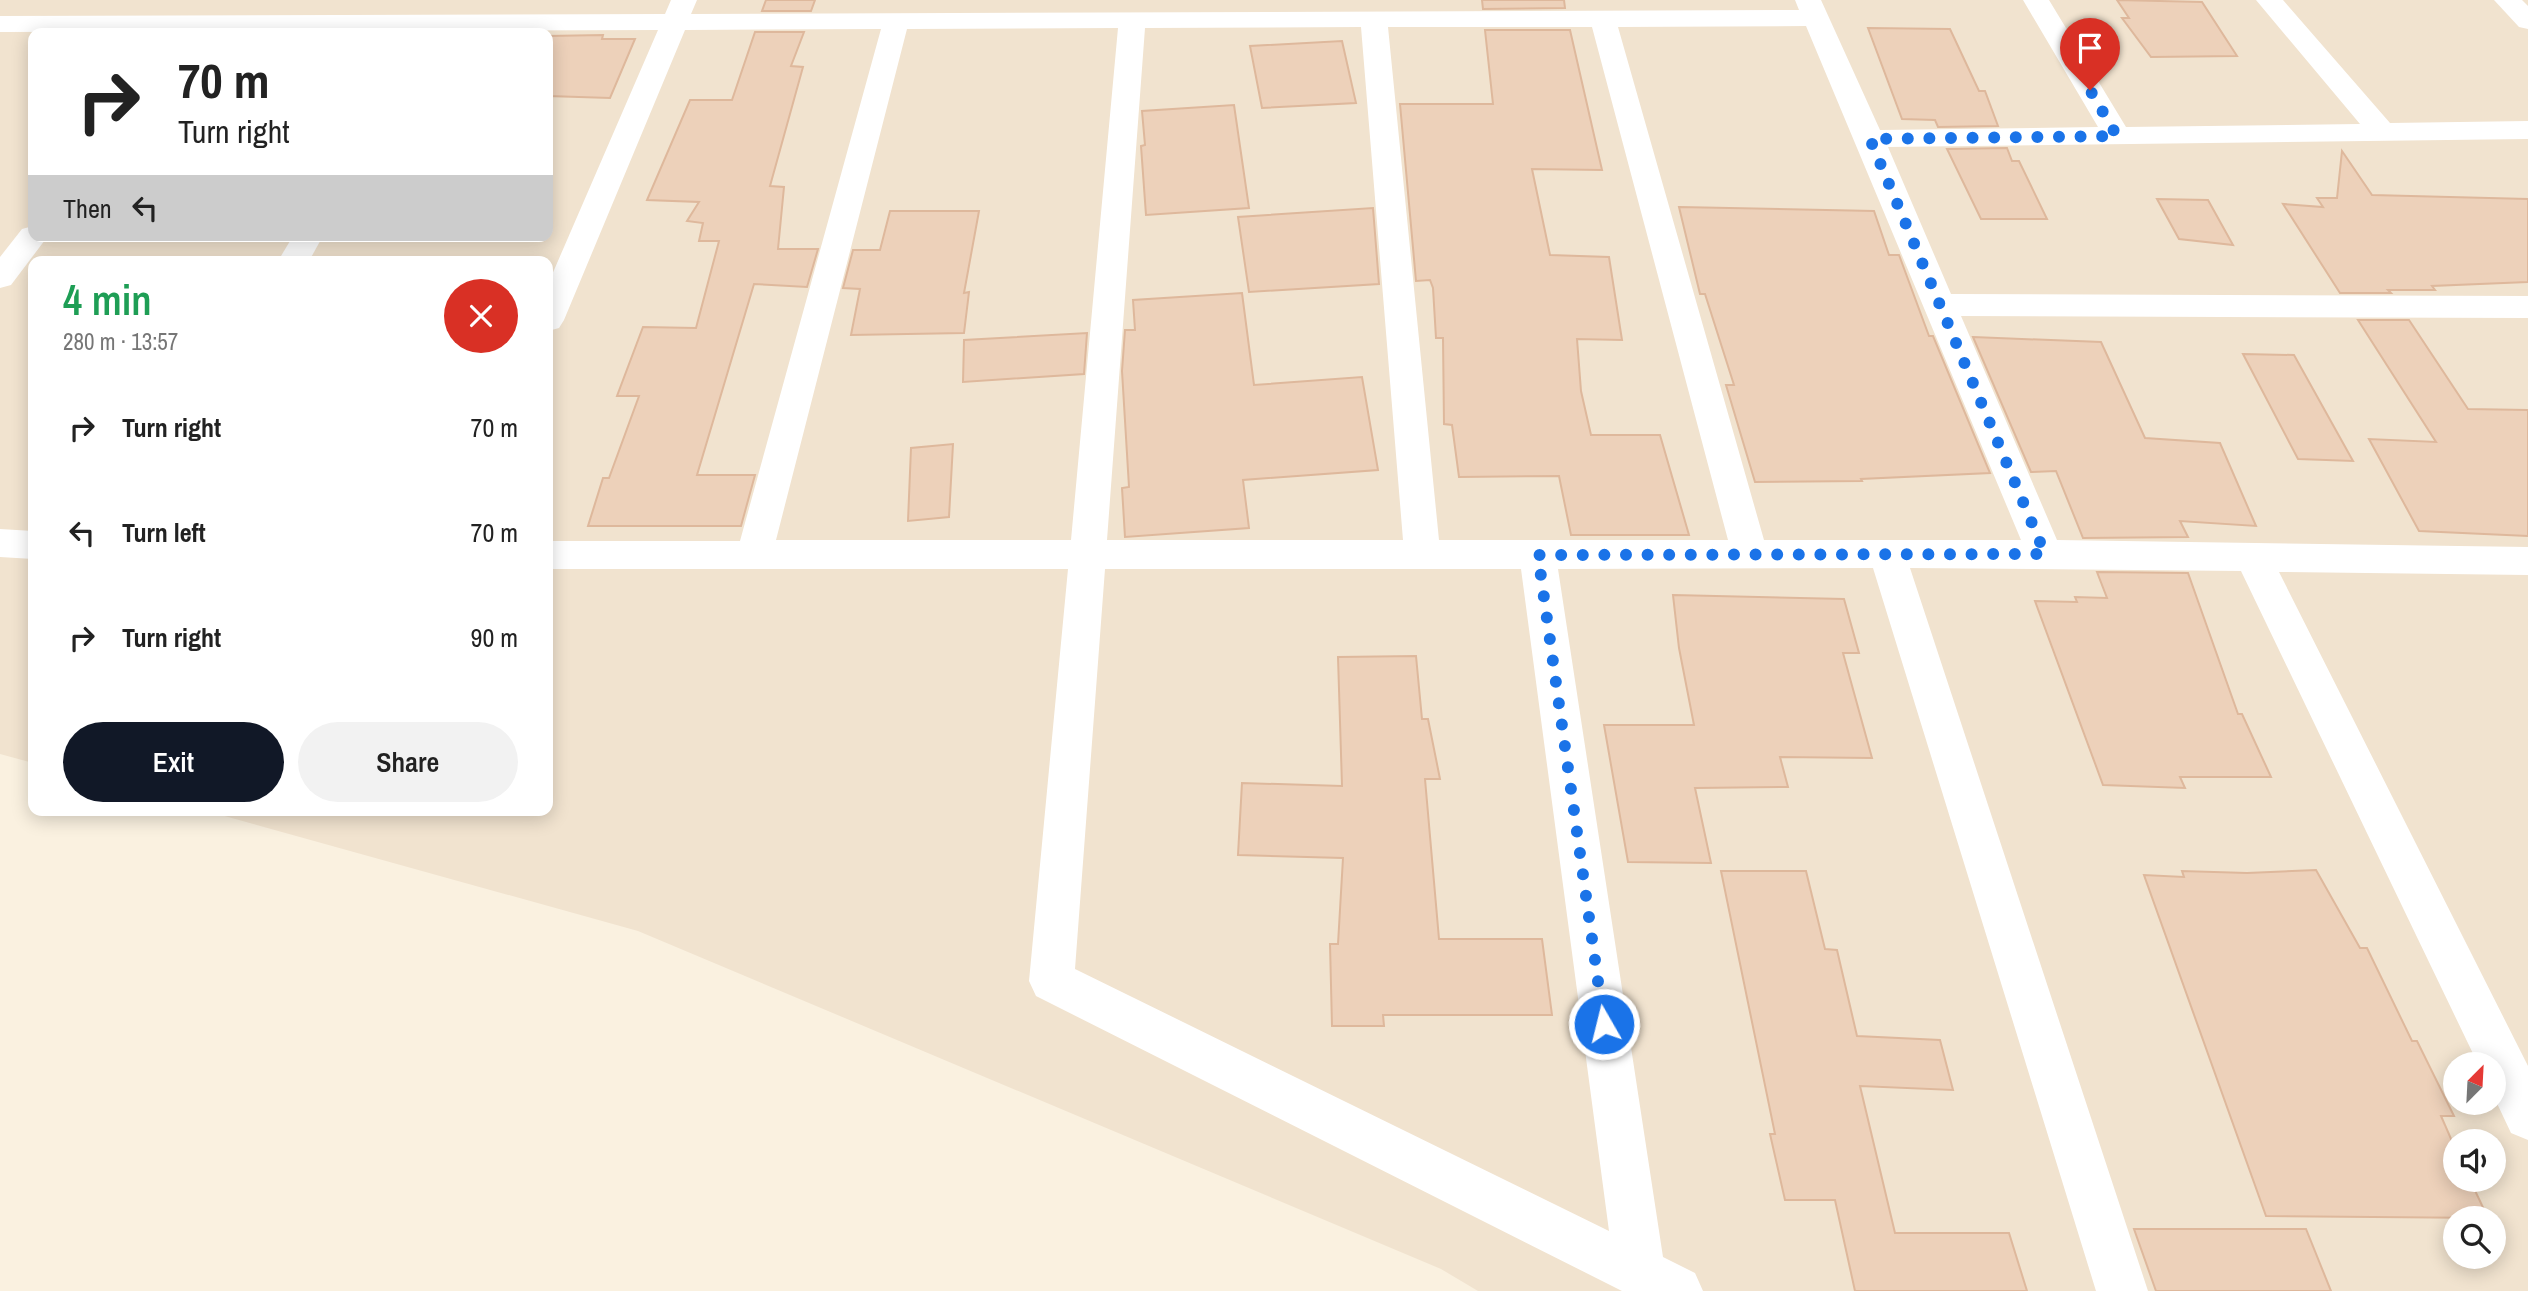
<!DOCTYPE html>
<html lang="en">
<head>
<meta charset="utf-8">
<style>
	:root { --surface:#fff; --page:#f2f2f2; --text:#222; --muted:#767676; --accent:#111827 }
	body { margin:0; font-family:"Archivo Narrow",sans-serif; background:var(--page); color:var(--text); height:100vh; display:flex; flex-direction:column; font-size:26px; white-space:nowrap }
	* { box-sizing:border-box; margin:0 }
	p { font-size:23px; color:var(--muted) }
	.icon { flex:none; width:38px; height:38px; fill:none; stroke:currentColor; stroke-width:2; stroke-linecap:round; stroke-linejoin:round }
	.map { position:relative; flex:1; overflow:hidden }
	.panel { position:absolute; left:28px; top:256px; width:525px; height:560px; display:flex; flex-direction:column; background:var(--surface); border-radius:14px; box-shadow:0 4px 18px #0003 }
	.panel>* { flex:none }
	.top-card { position:absolute; left:28px; top:28px; width:525px; height:214px; border-radius:14px; box-shadow:0 4px 18px #0003; background:#fff; color:var(--text); overflow:hidden }
	.needle { width:46px; rotate:24deg }
	.buttons { position:absolute; left:2443px; top:1052px; display:grid; gap:14px }
	.buttons a { display:grid; place-items:center; width:63px; height:63px; border-radius:50%; background:var(--surface); box-shadow:0 4px 18px #0003; font-size:35px }
	.pin { position:absolute; display:grid; place-items:center; width:60px; height:60px; color:#fff; margin:-72px -30px; border-radius:50% 50% 50% 0; rotate:-45deg; box-shadow:0 0 7px #0007 }
	.pin .icon { rotate:45deg }
	.me { position:absolute; width:77px; margin:-38px; rotate:352deg; stroke-linejoin:round; filter:drop-shadow(0 0 5px #0008) }
	.turn { display:flex; align-items:center; gap:24px; height:147px; padding:0 35px; font-size:32px }
	.turn .icon { width:91px; height:91px; stroke-width:2.5 }
	.turn b { display:block; font-size:49px; line-height:60px }
	.then { display:flex; align-items:center; height:66px; padding:0 35px; background:#0003; gap:14px; font-size:26px }
	.round { display:grid; place-items:center; flex:none; width:74px; height:74px; border-radius:37px; background:var(--page) }
	.summary { display:flex; align-items:center; justify-content:space-between; height:119px; padding:0 35px }
	h1 { font-size:42px; font-weight:600; line-height:52px; color:#1e9e55 }
	.primary-button { display:flex; gap:14px; margin-top:auto; padding:14px 35px }
	.primary-button a { flex:1; height:80px; border-radius:42px; background:var(--accent); color:#fff; font-size:28px; font-weight:600; line-height:80px; text-align:center }
	.primary-button a+a { background:var(--page); color:var(--text) }
	ul { padding:0; list-style:none }
	li { display:flex; align-items:center; gap:21px; height:105px; padding:0 35px }
	li div { flex:1 }
	li b { display:block; font-size:26px }
	li em { font-style:normal }
	.map>svg:first-child { display:block }
</style>
</head>
<body>
<div class="map">
<svg width="2528" height="1291" viewBox="0 0 2528 1291">
	<rect width="100%" height="100%" fill="#faf1e0"/>
	<!-- residential -->
	<path fill="#f1e3cf" fill-rule="evenodd" d="M0 0H2528V1291H1478L1441 1269 638 931 203 810H548V261H33V763L0 754ZM33 33H548V236H33ZM2455 1064H2494V1102H2455ZM2455 1141H2494V1180H2455ZM2455 1218H2494V1256H2455Z"/>
	<!-- building -->
	<g fill="#edd1ba" stroke="#deb89c" stroke-width="2">
		<polygon points="766,0 815,0 811,11 762,11"/>
		<polygon points="1482,0 1564,0 1565,8 1483,9"/>
		<polygon points="2117,0 2202,2 2237,56 2151,57 2122,18 2129,18"/>
		<polygon points="1868,28 1950,29 1979,91 1985,91 1998,126 1938,127 1935,120 1902,119"/>
		<polygon points="1485,30 1570,30 1602,170 1532,169 1550,255 1609,257 1622,340 1577,339 1581,391 1591,435 1660,435 1689,535 1571,535 1559,476 1459,477 1452,425 1444,424 1443,338 1436,338 1433,288 1430,280 1416,281 1400,104 1493,104"/>
		<polygon points="755,32 804,32 791,66 803,67 770,186 784,187 778,249 818,249 807,287 754,284 697,475 755,475 741,526 588,526 603,478 609,478 639,396 617,396 643,327 696,328 719,241 699,241 703,223 687,221 699,202 647,200 690,100 732,100"/>
		<polygon points="603,35 602,39 635,39 610,98 548,96 548,36"/>
		<polygon points="1342,41 1356,103 1262,108 1250,46"/>
		<polygon points="1234,105 1249,208 1146,215 1141,146 1145,145 1142,111"/>
		<polygon points="2007,148 2012,161 2019,161 2047,219 1981,219 1947,149"/>
		<polygon points="2342,151 2372,195 2528,199 2528,282 2432,286 2435,290 2388,290 2391,293 2340,293 2283,204 2323,207 2317,198 2337,198"/>
		<polygon points="2157,199 2208,200 2233,245 2179,239"/>
		<polygon points="1679,207 1874,211 1889,255 1899,255 1929,336 1933,336 1990,473 1861,479 1862,481 1755,482 1726,385 1734,385 1705,294 1700,294"/>
		<polygon points="1373,208 1379,284 1249,292 1238,217"/>
		<polygon points="890,211 979,211 964,293 969,292 964,333 851,335 860,289 843,288 853,250 880,250"/>
		<polygon points="1242,293 1254,385 1362,377 1378,470 1243,480 1249,528 1125,537 1122,488 1129,487 1122,371 1125,330 1135,330 1133,300"/>
		<polygon points="2358,320 2409,320 2468,409 2528,410 2528,536 2419,531 2369,439 2436,442"/>
		<polygon points="1087,333 1084,374 963,382 964,340"/>
		<polygon points="1973,337 2101,342 2145,438 2220,443 2256,526 2180,521 2188,537 2083,538 2056,471 2031,472"/>
		<polygon points="2243,354 2294,355 2353,461 2298,459"/>
		<polygon points="953,444 949,517 908,521 911,448"/>
		<polygon points="2097,572 2188,573 2238,714 2242,714 2271,777 2180,777 2185,788 2103,785 2035,601 2077,602 2075,597 2107,598"/>
		<polygon points="1673,595 1844,599 1859,653 1843,653 1872,758 1780,757 1788,787 1695,788 1711,863 1628,862 1604,725 1694,725 1679,648"/>
		<polygon points="1416,656 1422,719 1428,719 1440,779 1425,779 1439,939 1542,939 1552,1015 1383,1015 1384,1026 1332,1026 1330,944 1338,944 1343,858 1238,855 1242,783 1342,786 1338,657"/>
		<polygon points="2316,870 2360,948 2367,948 2412,1041 2417,1041 2454,1116 2441,1116 2455,1148 2455,1180 2470,1180 2488,1218 2266,1216 2144,875 2184,877 2182,871 2247,873"/>
		<polygon points="1721,871 1806,871 1825,949 1837,950 1857,1036 1940,1040 1953,1090 1860,1086 1895,1233 2009,1233 2027,1291 1855,1291 1835,1200 1785,1200 1770,1134 1775,1134"/>
		<polygon points="2134,1229 2306,1229 2331,1291 2156,1291"/>
	</g>
	<g fill="none" stroke-linecap="round" stroke-linejoin="round">
		<!-- street -->
		<g fill="#fff" fill-rule="evenodd">
			<path d="M671 0H697L691 14 1799 10 1795 0H1821L1880 130 2098 127 2023 0H2049L2126 127 2360 124 2256 0H2283L2390 123 2528 121V139L1888 147 1951 294 2528 296V318L1961 316 2057 540 2528 547V575L2279 572 2528 1066V1140L2511 1133 2494 1097V1064H2478L2241 571 1910 568 2148 1291H2096L1873 568 1558 569 1663 1257 1695 1273 1703 1291H1622L1036 996 1029 981 1068 569H548V541H740L881 29 685 30 564 320 559 328 548 331V284L658 30 0 32V16L665 14ZM1806 26 2021 540H1764L1618 27ZM1361 27 1403 540H1107L1145 28ZM1388 27H1592L1728 540H1439ZM1118 28 1071 540H776L907 29ZM1105 569H1521L1609 1231 1075 969Z"/>
			<polygon points="2494,0 2522,0 2528,6 2528,29 2519,27"/>
			<polygon points="33,226 33,236 48,236 11,285 0,288 0,257 22,229"/>
			<polygon points="293,236 323,236 309,261 278,261"/>
			<polygon points="0,529 33,531 33,559 0,557"/>
		</g>
	</g>
	<g fill="none" stroke-linecap="round" stroke-linejoin="round">
		<!-- route -->
		<polyline stroke="#1a73e8" stroke-width="12" stroke-dasharray="0 21.6" points="1604,1024 1538,555 2045,554 1870,139 2117,136 2090,90"/>
	</g>
</svg>
<div class="buttons">
<a><svg class="needle" viewBox="-14 -14 28 28"><path d="M0-13l5 13h-10z" fill="#e53935"/><path d="M0 13l5-13h-10z" fill="#767676"/></svg></a>
<a><svg class="icon" aria-label="sound" viewBox="0 0 24 24"><path d="M4 9h4l5-4v14l-5-4H4zM17 9q2 3 0 6"/></svg></a>
<a><svg class="icon" aria-label="search" viewBox="0 0 24 24"><circle cx="10" cy="10" r="6"/><path d="M15 15l6 6"/></svg></a>
</div>
<div class="pin" style="left:2090px;top:90px;background:#d93025"><svg class="icon" aria-label="arrive" viewBox="0 0 24 24"><path d="M6 21V4h12l-3 4 3 4H6"/></svg></div>
<svg class="me" style="left:1604px;top:1024px" viewBox="-20 -20 40 40"><circle r="17" fill="#1a73e8" stroke="#fff" stroke-width="3"/><path d="M0-11L8 9 0 5-8 9z" fill="#fff"/></svg>
<div class="top-card">
<div class="turn"><svg class="icon" aria-label="right" viewBox="0 0 24 24"><path d="M7 20v-9h11M14 6l5 5-5 5"/></svg><div><b>70 m</b>Turn right</div></div>
<div class="then">Then<svg class="icon" aria-label="left" viewBox="0 0 24 24"><path d="M17 20v-9H6M10 6l-5 5 5 5"/></svg></div>
</div>
<section class="panel">
<div class="summary"><div><h1>4 min</h1><p>280 m · 13:57</p></div><a class="round" style="background:#d93025;color:#fff"><svg class="icon" aria-label="close" viewBox="0 0 24 24"><path d="M6 6l12 12M18 6L6 18"/></svg></a></div>
<ul>
<li><svg class="icon" aria-label="right" viewBox="0 0 24 24"><path d="M7 20v-9h11M14 6l5 5-5 5"/></svg><div><b>Turn right</b></div><em>70 m</em></li>
<li><svg class="icon" aria-label="left" viewBox="0 0 24 24"><path d="M17 20v-9H6M10 6l-5 5 5 5"/></svg><div><b>Turn left</b></div><em>70 m</em></li>
<li><svg class="icon" aria-label="right" viewBox="0 0 24 24"><path d="M7 20v-9h11M14 6l5 5-5 5"/></svg><div><b>Turn right</b></div><em>90 m</em></li>
</ul>
<div class="primary-button"><a>Exit</a><a>Share</a></div>
</section>
</div>
</body>
</html>
